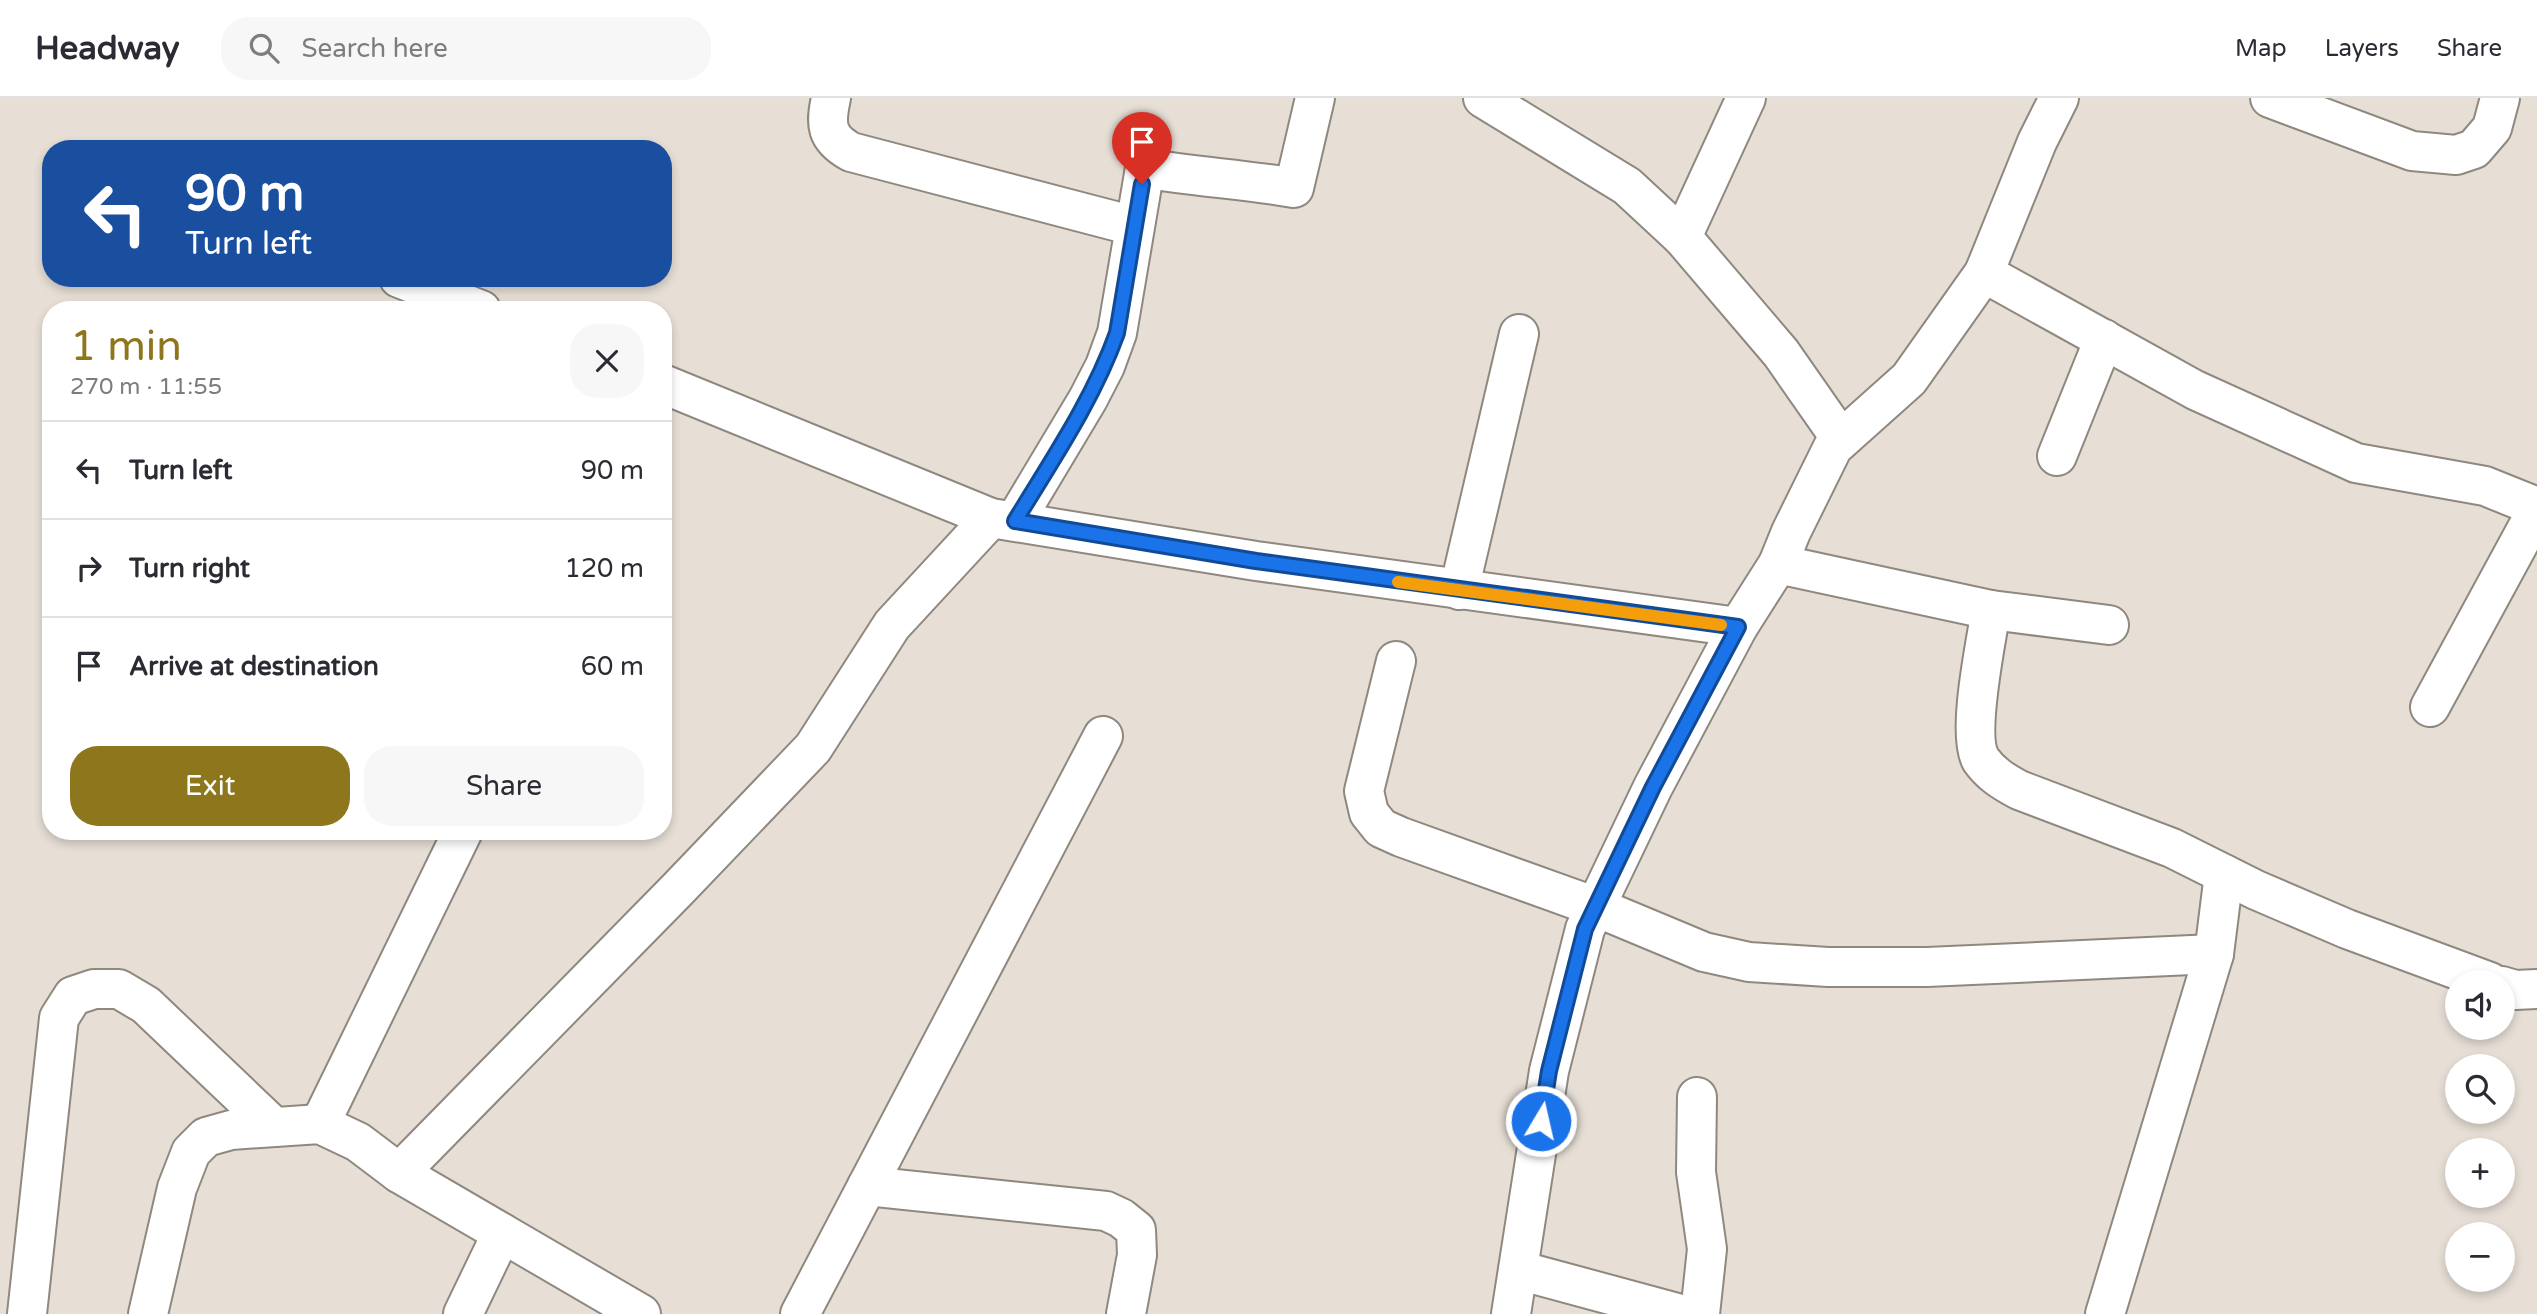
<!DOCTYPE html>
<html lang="en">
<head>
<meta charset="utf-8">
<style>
	:root { --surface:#fff; --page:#f7f7f7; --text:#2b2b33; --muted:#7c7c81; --line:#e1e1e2; --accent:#8d761b }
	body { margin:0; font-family:"Varela Round",sans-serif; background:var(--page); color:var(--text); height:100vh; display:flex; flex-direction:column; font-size:26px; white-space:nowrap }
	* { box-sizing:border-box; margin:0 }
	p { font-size:23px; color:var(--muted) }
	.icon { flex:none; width:38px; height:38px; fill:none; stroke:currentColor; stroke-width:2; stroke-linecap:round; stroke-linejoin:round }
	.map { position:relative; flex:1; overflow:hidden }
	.panel { position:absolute; left:42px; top:203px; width:630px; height:539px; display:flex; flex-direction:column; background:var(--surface); border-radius:28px; box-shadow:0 4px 10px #0003 }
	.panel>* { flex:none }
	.top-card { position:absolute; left:42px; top:42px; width:630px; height:147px; border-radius:28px; box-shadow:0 4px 10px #0003; background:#1a4fa0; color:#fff; overflow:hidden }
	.controls { position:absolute; left:2445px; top:872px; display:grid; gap:14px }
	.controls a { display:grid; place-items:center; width:70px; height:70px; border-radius:50%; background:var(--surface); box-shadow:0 4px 10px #0003; font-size:35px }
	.pin { position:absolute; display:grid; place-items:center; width:60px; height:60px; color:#fff; margin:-72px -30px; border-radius:50% 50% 50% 0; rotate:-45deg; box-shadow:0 0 7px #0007 }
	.pin .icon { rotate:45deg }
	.me { position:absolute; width:77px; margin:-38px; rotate:9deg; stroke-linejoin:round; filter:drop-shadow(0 0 5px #0008) }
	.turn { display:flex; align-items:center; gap:24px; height:147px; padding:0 28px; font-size:32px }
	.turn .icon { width:91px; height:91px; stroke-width:2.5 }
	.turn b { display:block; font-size:49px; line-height:60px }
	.round { display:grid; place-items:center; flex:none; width:74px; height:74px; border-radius:28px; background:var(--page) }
	.headline { display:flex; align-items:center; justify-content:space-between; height:119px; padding:0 28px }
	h1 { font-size:42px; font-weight:600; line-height:52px; color:var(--accent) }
	.cta { display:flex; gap:14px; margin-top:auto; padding:14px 28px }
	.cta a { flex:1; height:80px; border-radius:28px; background:var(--accent); color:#fff; font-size:28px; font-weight:600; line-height:80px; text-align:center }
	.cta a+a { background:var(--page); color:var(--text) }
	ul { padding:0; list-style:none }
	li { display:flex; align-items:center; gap:21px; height:98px; padding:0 28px; border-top:2px solid var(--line) }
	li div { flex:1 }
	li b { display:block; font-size:26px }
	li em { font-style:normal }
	header { display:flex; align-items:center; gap:42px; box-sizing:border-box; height:98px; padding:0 35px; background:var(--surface); border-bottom:2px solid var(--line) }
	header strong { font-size:33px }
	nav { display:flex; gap:38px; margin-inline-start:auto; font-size:24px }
	.search { width:490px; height:63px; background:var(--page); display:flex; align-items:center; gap:18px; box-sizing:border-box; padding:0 24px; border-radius:28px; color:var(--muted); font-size:26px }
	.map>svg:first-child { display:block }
</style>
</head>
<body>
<header>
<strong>Headway</strong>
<div class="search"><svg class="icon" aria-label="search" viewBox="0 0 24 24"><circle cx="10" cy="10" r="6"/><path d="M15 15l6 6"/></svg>Search here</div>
<nav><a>Map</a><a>Layers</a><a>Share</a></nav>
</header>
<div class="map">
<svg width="2537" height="1216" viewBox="0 0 2537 1216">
	<rect width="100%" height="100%" fill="#e7dfd6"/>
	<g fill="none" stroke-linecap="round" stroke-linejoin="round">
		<!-- minor casing -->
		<g stroke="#8f887f" stroke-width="42">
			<g id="minor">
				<path d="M831 0C825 27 826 40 851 54L1134 128"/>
				<polyline points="1483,0 1627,88 1682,139 1781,255 1841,341"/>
				<polyline points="2270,0 2412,53 2456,57 2474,51 2492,30 2500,0"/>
				<polyline points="1682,139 1746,0"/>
				<polyline points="1984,175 2037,44 2059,0"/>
				<polyline points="399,180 481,212"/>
				<polyline points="663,286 991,420 1256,463 1738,529"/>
				<polyline points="2057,358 2104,241"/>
				<path d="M1015 423 1088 301 1105 268 1117 235 1145 70C1194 79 1244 81 1294 90L1315 0"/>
				<polyline points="1778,466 1991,512 2109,527"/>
				<polyline points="1459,492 1519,236"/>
				<path d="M1991 512C1986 544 1966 637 1981 662 1991 676 2004 684 2019 692L2172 750 2256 792 2347 831 2490 884"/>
				<polyline points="1396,563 1364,693 1369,715 1381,730 1401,739 1596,809 1704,854 1749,864 1828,869 1927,869 2214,856"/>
				<polyline points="2430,609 2537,412"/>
				<polyline points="2502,888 2515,892 2537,891"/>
				<polyline points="1697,999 1696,1074 1707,1151 1700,1216"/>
				<polyline points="320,1026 463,733"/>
				<polyline points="399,1075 678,791 813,650 892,527 991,420"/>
				<polyline points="867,1088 1106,1113 1121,1120 1136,1132 1137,1157 1126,1216"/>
				<polyline points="1518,1172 1681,1216"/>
				<polyline points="27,1216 59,920 73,898 94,891 119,891 146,907 274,1029"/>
				<polyline points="148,1216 177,1090 191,1054 206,1039 231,1032 320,1026 358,1044 399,1075 641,1216"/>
				<polyline points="463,1216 502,1135"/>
				<polyline points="800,1216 1103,638"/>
				<polyline points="1511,1216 1549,973 1585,831 1653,689 1738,529 1778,466 1791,434 1833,349 1909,281 1984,175 2195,292 2356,365 2485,388 2537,409"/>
				<polyline points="2105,1216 2214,856 2224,776"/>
			</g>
		</g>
		<!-- minor -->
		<use href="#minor" stroke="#fff" stroke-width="38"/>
	</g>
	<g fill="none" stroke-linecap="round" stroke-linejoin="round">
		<!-- route casing -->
		<g stroke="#114b97" stroke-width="18">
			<path id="route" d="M1142 86 1117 235C1093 302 1052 362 1015 423L1256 463 1738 529 1653 689 1585 831 1549 973 1541 1023"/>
		</g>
		<!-- route -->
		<use href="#route" stroke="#1a73e8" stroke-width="12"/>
		<!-- slow -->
		<polyline stroke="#f59e0b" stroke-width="12" points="1398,484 1721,527"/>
	</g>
</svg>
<div class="controls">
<a><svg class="icon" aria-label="sound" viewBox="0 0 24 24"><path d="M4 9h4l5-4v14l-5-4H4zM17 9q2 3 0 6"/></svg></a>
<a><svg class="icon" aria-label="search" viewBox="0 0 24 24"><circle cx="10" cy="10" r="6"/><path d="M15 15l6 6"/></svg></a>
<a>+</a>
<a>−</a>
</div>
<div class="pin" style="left:1142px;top:86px;background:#d93025"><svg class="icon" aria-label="arrive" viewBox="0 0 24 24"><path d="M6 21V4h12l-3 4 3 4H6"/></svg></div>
<svg class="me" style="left:1541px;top:1023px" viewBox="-20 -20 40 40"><circle r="17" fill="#1a73e8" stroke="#fff" stroke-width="3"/><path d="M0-11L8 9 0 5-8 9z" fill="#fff"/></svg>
<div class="top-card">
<div class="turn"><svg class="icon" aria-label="left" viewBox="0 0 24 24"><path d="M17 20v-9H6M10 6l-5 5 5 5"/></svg><div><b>90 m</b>Turn left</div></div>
</div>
<section class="panel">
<div class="headline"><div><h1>1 min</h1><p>270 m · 11:55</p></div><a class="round"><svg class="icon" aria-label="close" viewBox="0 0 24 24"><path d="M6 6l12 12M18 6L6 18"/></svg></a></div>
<ul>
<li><svg class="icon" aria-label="left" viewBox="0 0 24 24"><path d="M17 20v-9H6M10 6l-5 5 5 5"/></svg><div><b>Turn left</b></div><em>90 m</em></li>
<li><svg class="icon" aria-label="right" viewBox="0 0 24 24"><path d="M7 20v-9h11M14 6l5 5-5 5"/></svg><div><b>Turn right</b></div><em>120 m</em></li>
<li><svg class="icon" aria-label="arrive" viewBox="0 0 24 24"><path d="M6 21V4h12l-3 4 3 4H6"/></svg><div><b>Arrive at destination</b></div><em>60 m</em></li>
</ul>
<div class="cta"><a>Exit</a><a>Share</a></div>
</section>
</div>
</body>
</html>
